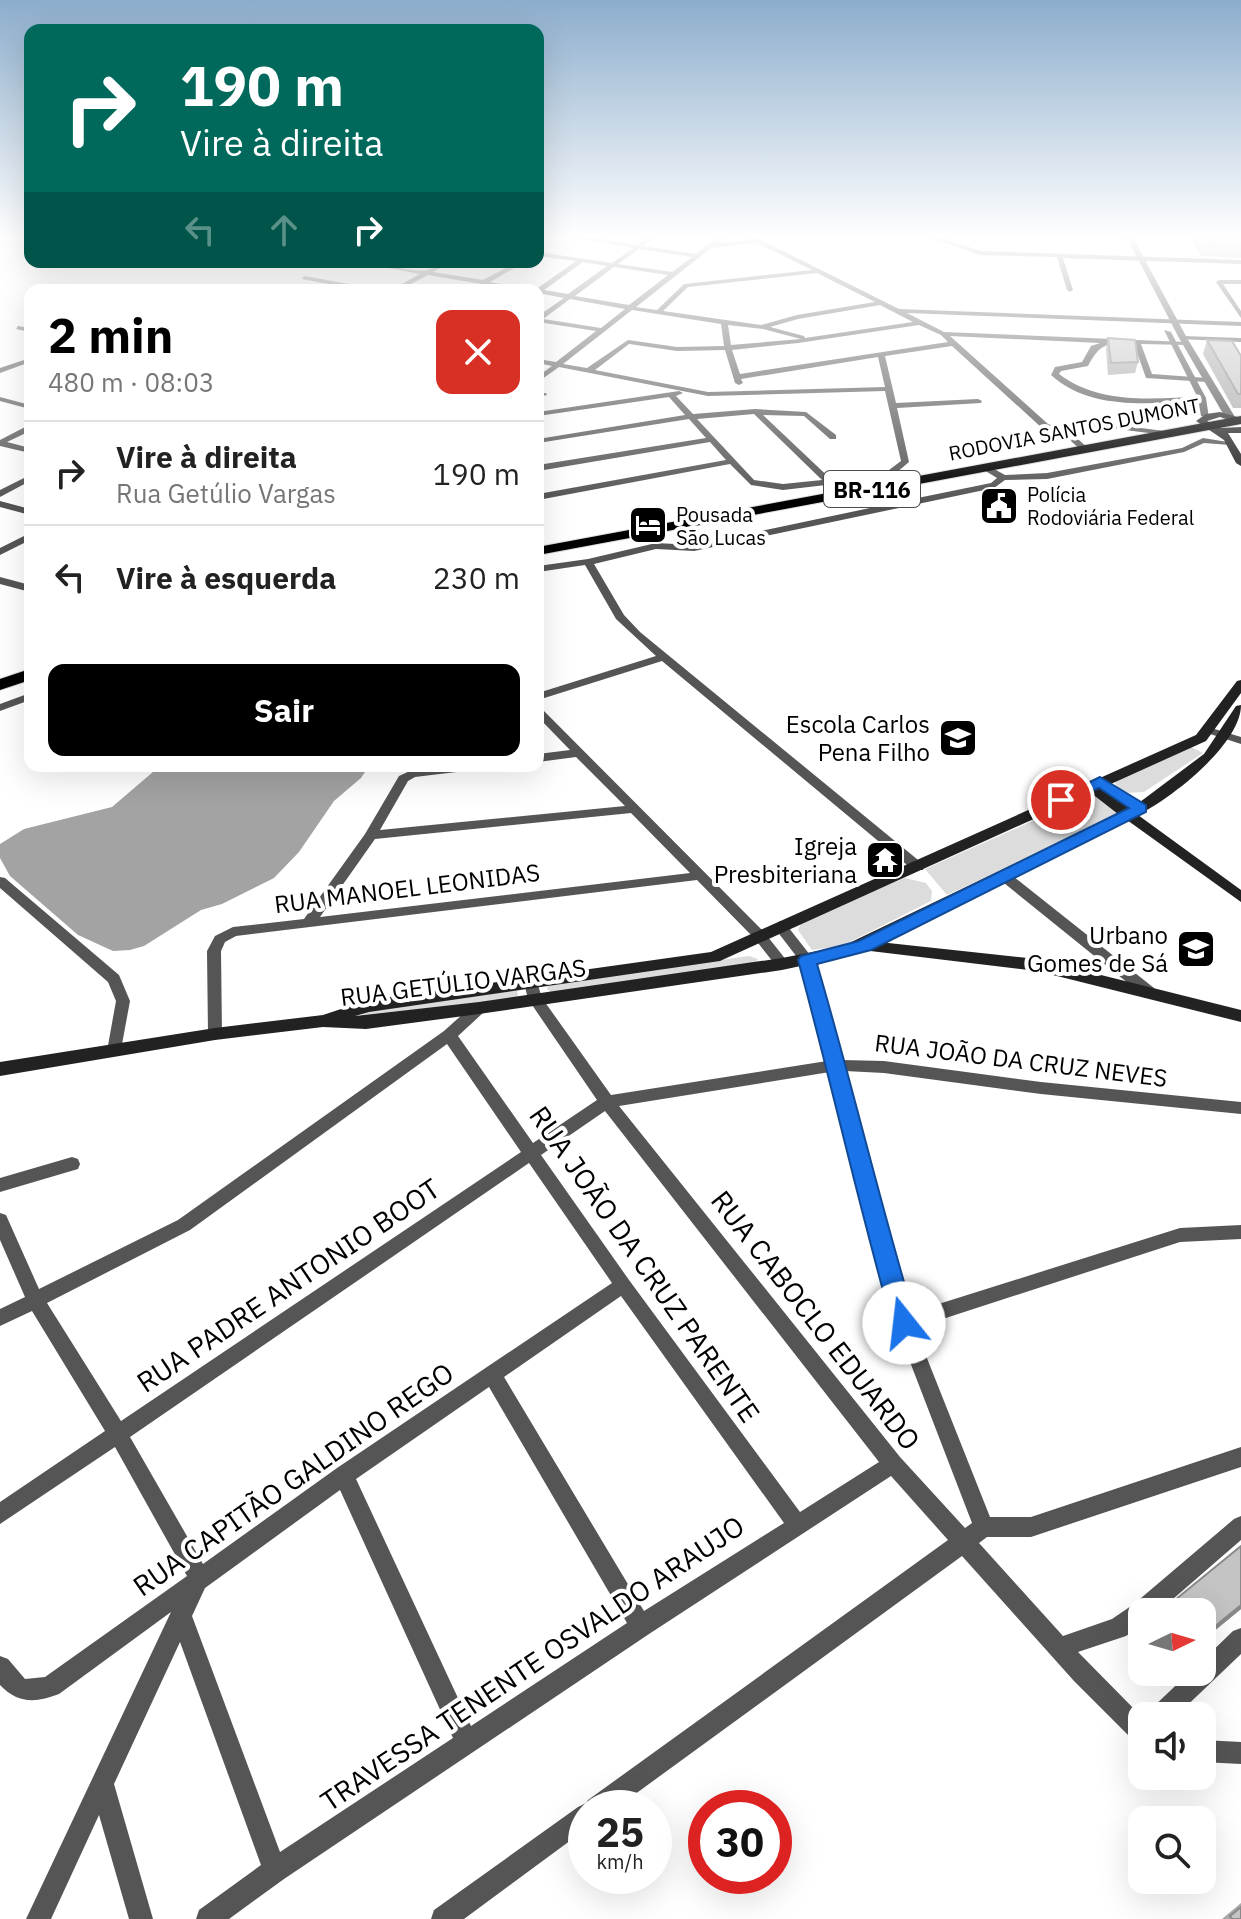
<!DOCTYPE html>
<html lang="pt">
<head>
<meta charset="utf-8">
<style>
	:root { --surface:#fff; --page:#f6f6f6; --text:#222; --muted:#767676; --line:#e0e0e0; --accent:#000 }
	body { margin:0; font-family:"IBM Plex Sans",sans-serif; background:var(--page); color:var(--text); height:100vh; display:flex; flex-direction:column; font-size:30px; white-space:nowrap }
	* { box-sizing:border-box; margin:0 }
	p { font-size:26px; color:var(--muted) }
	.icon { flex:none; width:44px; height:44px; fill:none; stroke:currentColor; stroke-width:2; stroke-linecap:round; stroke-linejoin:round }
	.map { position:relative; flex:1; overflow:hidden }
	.drawer { position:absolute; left:24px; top:284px; width:520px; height:488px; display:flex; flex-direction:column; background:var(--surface); border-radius:16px; box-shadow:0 8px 32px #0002 }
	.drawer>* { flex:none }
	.hud { position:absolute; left:24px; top:24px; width:520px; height:244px; border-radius:16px; box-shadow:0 8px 32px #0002; background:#00695c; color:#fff; overflow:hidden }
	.needle { width:52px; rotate:85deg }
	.tools { position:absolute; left:1128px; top:1598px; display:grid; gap:16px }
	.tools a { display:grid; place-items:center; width:88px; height:88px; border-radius:16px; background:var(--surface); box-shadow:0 8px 32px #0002; font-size:40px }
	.speed { position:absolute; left:568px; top:1790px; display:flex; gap:16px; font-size:40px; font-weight:700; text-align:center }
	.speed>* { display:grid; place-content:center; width:104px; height:104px; border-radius:50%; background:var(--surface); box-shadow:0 8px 32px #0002; line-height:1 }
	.speed small { font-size:20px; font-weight:400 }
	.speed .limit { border:12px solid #d22; background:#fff; color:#111 }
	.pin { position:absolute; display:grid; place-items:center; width:68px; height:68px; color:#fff; margin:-34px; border:4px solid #fff; border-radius:50%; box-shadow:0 2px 8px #0007 }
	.me { position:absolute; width:88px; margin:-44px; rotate:344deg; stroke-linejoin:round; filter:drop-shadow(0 0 6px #0008) }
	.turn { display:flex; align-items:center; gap:28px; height:168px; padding:0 24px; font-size:36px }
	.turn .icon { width:104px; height:104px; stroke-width:2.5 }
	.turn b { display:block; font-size:56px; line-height:68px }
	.lanes { display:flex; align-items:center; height:76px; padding:0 24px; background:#0003; justify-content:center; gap:40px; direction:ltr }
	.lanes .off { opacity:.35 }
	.round { display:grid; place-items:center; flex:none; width:84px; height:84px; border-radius:16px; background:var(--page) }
	.headline { display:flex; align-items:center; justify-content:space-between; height:136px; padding:0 24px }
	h1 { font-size:48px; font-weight:700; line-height:60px; color:var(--accent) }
	.action { display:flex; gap:16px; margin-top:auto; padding:16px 24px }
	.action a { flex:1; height:92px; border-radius:16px; background:var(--accent); color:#fff; font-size:32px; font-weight:700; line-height:92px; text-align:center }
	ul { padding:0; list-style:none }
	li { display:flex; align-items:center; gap:24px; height:104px; padding:0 24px; border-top:2px solid var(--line) }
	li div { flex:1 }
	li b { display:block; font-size:30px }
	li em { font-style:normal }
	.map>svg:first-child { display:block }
</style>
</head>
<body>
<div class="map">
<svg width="1241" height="1919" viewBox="0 0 1241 1919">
	<rect width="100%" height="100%" fill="#fff"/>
	<!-- green -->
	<g fill="#dcdcdc">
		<polygon points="1191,747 1203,753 1144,792 1123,793 1116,787 1115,781"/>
		<polygon points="1093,794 1123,815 947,895 925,869"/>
		<polygon points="905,878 926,883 932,891 931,901 842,946 812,950 798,930 802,921"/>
		<polygon points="749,956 758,959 756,962 552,993 547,989 548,985 556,983"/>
		<polygon points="517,990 518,997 512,999 361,1015 362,1012"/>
	</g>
	<!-- water -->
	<polygon fill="#a3a3a3" points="160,766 369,766 361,778 334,801 299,852 274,878 222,904 201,910 144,946 130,950 113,951 78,935 10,876 0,858 0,844 24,829 112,807"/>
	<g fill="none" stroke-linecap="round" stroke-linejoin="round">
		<!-- trunk casing -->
		<g stroke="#dbdbdb" stroke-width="2">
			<g id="trunk">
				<polygon points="1241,416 1241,424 538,555 538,547"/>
				<polygon points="30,669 30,680 0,690 0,679"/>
			</g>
		</g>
		<!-- minor -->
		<g fill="#555" fill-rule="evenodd">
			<path d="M552 234H567L637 245 652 234H659L643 246 696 254 716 238 696 234H728L717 243 751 240 741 234H749L899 309 1241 322V326L907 313 944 332 1186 342 1188 345 1141 344 1152 374 1207 378 1211 380 1207 382 1146 378 1134 344C1108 343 1101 342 1088 366L1061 371 1059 374C1100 405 1154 399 1202 396L1206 398 1202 400C1153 404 1090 411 1051 375L1055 367 1082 362 1091 346 1100 343 950 336 1048 424 1057 427 1102 423 1172 432 1176 434 1172 436 1102 427 1068 430 1090 450 1083 452 1060 431 1042 428 952 346 885 356 896 403 978 399 982 401 981 403 897 408 909 462 891 477 841 489 845 494 844 496H838L826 485 783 490 751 485 730 464 538 500V494L726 460 710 442 538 471V465L706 438 689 419 538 443V439L685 415 669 397 538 416V412L679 391 683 393 676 396 693 414 755 409 806 412 836 435V439H830L804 416 763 415 837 485 885 473 901 461 885 391 708 396 559 367 538 382V376L552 366 538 363V359L556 362 596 331 538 322V316L564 298 538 293V290H535L576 261 538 256V252L612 263 633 248ZM757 243 812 270 684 284 657 310 636 307 711 248ZM639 249 692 257 672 272 618 264ZM583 262 607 266 568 294 544 290ZM614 267 668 275 629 305 575 296ZM817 273 875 302 797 315 761 325 663 311 688 287ZM570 299 625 309 601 328 543 319ZM880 305 913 322 805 338 804 336 770 327 798 319ZM632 310 721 324 724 346 677 347 628 340 587 368 563 364ZM728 325 763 329 801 339 731 345ZM919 325 941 335 948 342 740 374 732 350 798 343ZM629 344 677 351 725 350 735 383 739 385 743 383 741 379 878 357 885 387 708 392 595 370ZM754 414 822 480 783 484 754 480 697 419Z"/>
			<polygon points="920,234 929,234 981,251 1241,260 1241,264 1063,258 1073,290 1070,292 1067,290 1057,257 980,255"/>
			<path d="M357 262C374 262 416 273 427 270 436 268 441 262 451 262L433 272 483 280 517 262H525L490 282 533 290H518L428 275 399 290H391L420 274Z"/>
			<polygon points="304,276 371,288 374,290 360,290 302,279"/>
			<polygon points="1219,280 1241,280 1241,284 1223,284 1241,311 1241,318 1216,282"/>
			<polygon points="216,285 218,288 205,290 206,289"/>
			<polygon points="18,326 30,328 30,332 16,329"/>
			<polygon points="1183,336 1241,338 1241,342 1181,339"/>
			<polygon points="30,358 30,362 0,373 0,368"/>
			<polygon points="538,393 546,393 547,395 538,397"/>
			<polygon points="0,397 30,405 30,409 0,401"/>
			<polygon points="27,426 30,426 30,431 7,442 30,448 30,453 0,446 0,440"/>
			<polygon points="1203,438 1234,443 1230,445 1204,443 1184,452 1047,479 1005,480 994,488 694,551 656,549 594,564 624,615 640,632 923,864 924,867 923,870 913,870 662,661 538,700 538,693 656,656 616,619 585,565 538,572 538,566 588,559 656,543 694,545 889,504 867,491 867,487 870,486 898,502 991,483 997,478 984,470 984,466 987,465 1005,475 1047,473 1182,448"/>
			<polygon points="30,475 30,481 0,497 0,490"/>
			<polygon points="0,501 30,509 30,515 0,507"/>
			<polygon points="30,533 30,540 0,555 0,548"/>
			<polygon points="30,693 30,700 0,711 0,704"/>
			<path d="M538 708 542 709 764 932 787 961 789 964 787 967H777L754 938 697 880 236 936 225 942 221 951 222 1034 220 1038H210L208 1034 207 951 215 936 233 927 304 919 365 834 399 776 412 770 446 766H479L473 770 415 777 408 781 380 830 625 806 576 757 538 762V754L570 750 538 717ZM631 813 690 873 320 917 375 839Z"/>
			<polygon points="1208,727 1241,737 1241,744 1204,732 1202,730"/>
			<polygon points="1004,872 1009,873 1154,988 1156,992 1154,996 1144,996 999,879 997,876"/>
			<polygon points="0,877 5,878 119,975 130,1001 120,1055 110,1055 107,1051 116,1001 108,982 0,888"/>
			<path d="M780 921 785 923 814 960 842 1060 884 1061 1041 1082 1241 1102V1114L1041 1094 884 1073 845 1071 874 1194 910 1313 1180 1228 1241 1225V1239L1180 1242 915 1328 990 1517H1031L1241 1447V1467L1031 1537H987L979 1543 1063 1636 1112 1619 1134 1604 1234 1519 1241 1516V1540L1158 1612H1142V1625L1126 1636 1078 1652 1142 1717V1744L1134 1741 1074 1681 962 1556 616 1808H586V1829L464 1919H431L434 1910 578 1807 586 1803 588 1800 948 1540 891 1476 649 1634 284 1879 229 1919H196L199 1910 261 1865 180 1642 114 1784 153 1919H129L99 1815 51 1919H26L171 1612 59 1694C36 1703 18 1704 0 1685V1656L8 1659 25 1679 45 1677 187 1576 115 1447 0 1524V1502L105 1431 32 1311 0 1326V1309L25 1297 0 1240V1213L6 1215 39 1289 178 1220 444 1031 474 1004H484L486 1008 484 1012 458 1036 533 1143 597 1100 528 999 524 983 531 978 536 979 542 998 611 1095 827 1061 800 961 773 926ZM447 1044 521 1152 121 1421 47 1303 190 1230ZM830 1072 858 1194 895 1323 972 1523 965 1528 900 1457 619 1106ZM605 1111 879 1462 800 1512 629 1280 541 1155ZM529 1163 612 1283 337 1468 203 1564 130 1437ZM621 1296 784 1523 644 1611 504 1377ZM489 1387 627 1623 471 1726 356 1479ZM340 1490 453 1738 280 1852 192 1616 205 1588Z"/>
			<polygon points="72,1157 78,1159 80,1164 78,1169 0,1192 0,1178"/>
			<polygon points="1241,1628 1241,1654 1176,1716 1149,1716 1152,1708 1190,1672 1202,1672 1202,1661 1233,1631"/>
			<polygon points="1202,1740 1241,1742 1241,1764 1202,1762"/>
		</g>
		<!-- tertiary -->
		<g fill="#555" fill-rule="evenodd">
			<polygon points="1125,234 1131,234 1187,338 1235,417 1233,419 1225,417 1179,338"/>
			<polygon points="1164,330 1171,332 1206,398 1209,418 1201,416 1198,398"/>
			<polygon points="0,577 30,585 30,592 0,584"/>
		</g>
		<!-- secondary -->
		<g fill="#222" fill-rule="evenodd">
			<polygon points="1220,412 1241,418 1241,424 1220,417 1207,421 1221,428 1241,427 1241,433 1228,433 1241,454 1241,466 1236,463 1224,440 1196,421 1206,414"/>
			<path d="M1241 680V693L1206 741 1102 788 1129 808 1136 805 1204 754 1236 706 1241 705C1241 744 1172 798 1138 815L1241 890V902L1127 820 879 942 1037 959 1241 1010V1022L1037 971 862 950 847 956 782 970 479 1014 366 1029 323 1027 215 1040 0 1076V1062L215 1028 323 1015 368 1000 711 952 1196 735 1237 681ZM1091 793 1118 814 843 946 782 958 479 1002 355 1016 369 1012 720 961Z"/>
		</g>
		<!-- trunk -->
		<use href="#trunk" fill="#000" fill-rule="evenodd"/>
	</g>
	<!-- wall -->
	<g fill="#a9a9a9">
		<polygon points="1195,234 1241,234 1241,258 1201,256 1193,243"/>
		<polygon points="1108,338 1138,362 1135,373 1108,375 1106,349"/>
		<polygon points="1207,340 1241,356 1241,408 1233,408 1203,354"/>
		<polygon points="1241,1546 1241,1609 1202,1641 1202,1612 1164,1612 1170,1604"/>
		<polygon points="1241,1903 1241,1919 1222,1919"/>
	</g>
	<!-- shaded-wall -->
	<polygon fill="#898989" points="1241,1605 1241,1609 1202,1641 1202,1637"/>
	<!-- building -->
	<g fill="#c4c4c4" stroke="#898989" stroke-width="2">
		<polygon points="1199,234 1241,234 1241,244 1205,242"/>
		<polygon points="1108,338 1135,340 1138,362 1111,363"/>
		<polygon points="1207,340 1232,341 1241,356 1241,394 1238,394"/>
		<polygon points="1241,1546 1241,1605 1202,1637 1202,1612 1178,1612 1170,1604"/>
		<polygon points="1241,1907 1241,1919 1232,1919 1230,1916"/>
	</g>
	<!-- sky -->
	<linearGradient id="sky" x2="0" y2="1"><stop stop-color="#8cadcc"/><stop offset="0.47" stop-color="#fff"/><stop offset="1" stop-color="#fff" stop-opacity="0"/></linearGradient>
	<rect width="1241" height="503" fill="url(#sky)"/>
	<!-- route -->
	<path fill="#1a73e8" stroke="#114b97" stroke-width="2" d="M1100 777 1146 805V812L871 950 817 964C852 1083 880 1204 916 1323L912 1331 904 1334 896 1331 892 1323C858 1203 831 1081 798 960L801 956 859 941 1129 808 1099 788 1067 803 1053 800Z"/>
	<!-- icons -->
	<defs>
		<g id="civic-square" transform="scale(2)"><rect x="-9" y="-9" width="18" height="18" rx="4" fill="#000" stroke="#fff"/><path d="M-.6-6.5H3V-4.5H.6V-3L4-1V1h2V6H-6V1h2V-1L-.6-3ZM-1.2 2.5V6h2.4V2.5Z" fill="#fff"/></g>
		<g id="hotel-square" transform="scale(2)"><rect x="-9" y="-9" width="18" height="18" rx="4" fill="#000" stroke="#fff"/><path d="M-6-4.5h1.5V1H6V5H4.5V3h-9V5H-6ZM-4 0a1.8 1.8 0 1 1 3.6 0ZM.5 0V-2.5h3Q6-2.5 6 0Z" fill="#fff"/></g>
		<g id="school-square" transform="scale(2)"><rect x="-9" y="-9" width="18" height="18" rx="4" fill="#000" stroke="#fff"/><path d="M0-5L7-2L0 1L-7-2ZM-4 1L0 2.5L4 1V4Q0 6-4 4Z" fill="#fff"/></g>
		<g id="temple-square" transform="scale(2)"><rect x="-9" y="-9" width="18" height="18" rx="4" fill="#000" stroke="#fff"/><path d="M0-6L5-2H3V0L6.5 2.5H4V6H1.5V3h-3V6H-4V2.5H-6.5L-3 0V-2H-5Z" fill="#fff"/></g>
	</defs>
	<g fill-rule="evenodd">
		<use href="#civic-square" x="999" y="506"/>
		<use href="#hotel-square" x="648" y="525"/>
		<use href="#school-square" x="958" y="738"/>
		<use href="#temple-square" x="885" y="860"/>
		<use href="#school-square" x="1196" y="949"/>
	</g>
	<g text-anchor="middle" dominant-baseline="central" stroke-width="8" stroke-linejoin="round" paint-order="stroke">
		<!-- far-street labels -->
		<g font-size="20" fill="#000" stroke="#fff">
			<text transform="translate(1074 429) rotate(-11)">RODOVIA SANTOS DUMONT</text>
		</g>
		<!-- far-poi labels -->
		<g font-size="20" fill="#000" stroke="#fff" text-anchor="start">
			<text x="1027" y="494">Polícia<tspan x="1027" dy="23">Rodoviária Federal</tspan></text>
			<text x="676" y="514">Pousada<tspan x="676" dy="23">São Lucas</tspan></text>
		</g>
		<!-- shield labels -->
		<rect fill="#fff" stroke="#4c4c4c" stroke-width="2" x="824" y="471" width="96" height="36" rx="6"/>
		<g font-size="22" font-weight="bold" fill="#000">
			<text x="872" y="489">BR-116</text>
		</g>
		<!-- poi labels -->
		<g font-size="24" fill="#000" stroke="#fff" text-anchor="end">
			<text x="930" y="724">Escola Carlos<tspan x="930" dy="28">Pena Filho</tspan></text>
			<text x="857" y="846">Igreja<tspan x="857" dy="28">Presbiteriana</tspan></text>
			<text x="1168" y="935">Urbano<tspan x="1168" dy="28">Gomes de Sá</tspan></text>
		</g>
		<!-- street labels -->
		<g font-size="24" fill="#000" stroke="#fff">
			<text transform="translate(407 888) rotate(-7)">RUA MANOEL LEONIDAS</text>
			<text transform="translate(463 982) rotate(-7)">RUA GETÚLIO VARGAS</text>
			<text transform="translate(1021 1060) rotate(7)">RUA JOÃO DA CRUZ NEVES</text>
		</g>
		<!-- near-street labels -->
		<g font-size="28" fill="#000" stroke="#fff">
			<text transform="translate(645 1264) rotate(55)">RUA JOÃO DA CRUZ PARENTE</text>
			<text transform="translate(288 1285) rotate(-34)">RUA PADRE ANTONIO BOOT</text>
			<text transform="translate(816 1320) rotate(52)">RUA CABOCLO EDUARDO</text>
			<text transform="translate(293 1479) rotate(-35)">RUA CAPITÃO GALDINO REGO</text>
			<text transform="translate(532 1663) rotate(-34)">TRAVESSA TENENTE OSVALDO ARAUJO</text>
		</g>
	</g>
</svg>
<div class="tools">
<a><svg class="needle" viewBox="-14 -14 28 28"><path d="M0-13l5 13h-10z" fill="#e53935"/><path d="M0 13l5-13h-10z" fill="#767676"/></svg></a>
<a><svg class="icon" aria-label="sound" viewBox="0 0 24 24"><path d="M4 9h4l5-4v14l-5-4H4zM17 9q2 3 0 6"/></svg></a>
<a><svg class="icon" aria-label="search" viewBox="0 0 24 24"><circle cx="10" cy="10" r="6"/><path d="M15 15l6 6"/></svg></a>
</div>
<div class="speed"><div>25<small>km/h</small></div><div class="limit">30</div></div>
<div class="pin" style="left:1061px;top:800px;background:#d93025"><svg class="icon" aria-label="arrive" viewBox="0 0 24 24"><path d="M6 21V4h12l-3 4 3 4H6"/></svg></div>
<svg class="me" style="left:904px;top:1323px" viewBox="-20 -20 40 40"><circle r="19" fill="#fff"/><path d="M0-13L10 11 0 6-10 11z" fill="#1a73e8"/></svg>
<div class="hud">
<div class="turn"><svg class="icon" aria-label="right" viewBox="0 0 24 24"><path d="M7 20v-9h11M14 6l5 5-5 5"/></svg><div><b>190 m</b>Vire à direita</div></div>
<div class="lanes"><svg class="icon off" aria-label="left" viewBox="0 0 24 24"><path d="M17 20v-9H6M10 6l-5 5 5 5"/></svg><svg class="icon off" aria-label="ahead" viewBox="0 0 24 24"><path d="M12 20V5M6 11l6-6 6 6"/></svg><svg class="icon" aria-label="right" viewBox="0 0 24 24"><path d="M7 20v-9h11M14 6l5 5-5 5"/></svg></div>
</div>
<section class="drawer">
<div class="headline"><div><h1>2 min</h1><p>480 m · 08:03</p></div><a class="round" style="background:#d93025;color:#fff"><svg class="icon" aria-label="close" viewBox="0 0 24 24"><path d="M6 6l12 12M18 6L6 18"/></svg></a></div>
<ul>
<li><svg class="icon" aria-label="right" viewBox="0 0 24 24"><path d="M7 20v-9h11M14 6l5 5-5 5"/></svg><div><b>Vire à direita</b><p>Rua Getúlio Vargas</p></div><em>190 m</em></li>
<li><svg class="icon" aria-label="left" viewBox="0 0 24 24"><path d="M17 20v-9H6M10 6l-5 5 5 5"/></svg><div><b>Vire à esquerda</b></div><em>230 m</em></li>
</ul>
<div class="action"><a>Sair</a></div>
</section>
</div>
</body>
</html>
